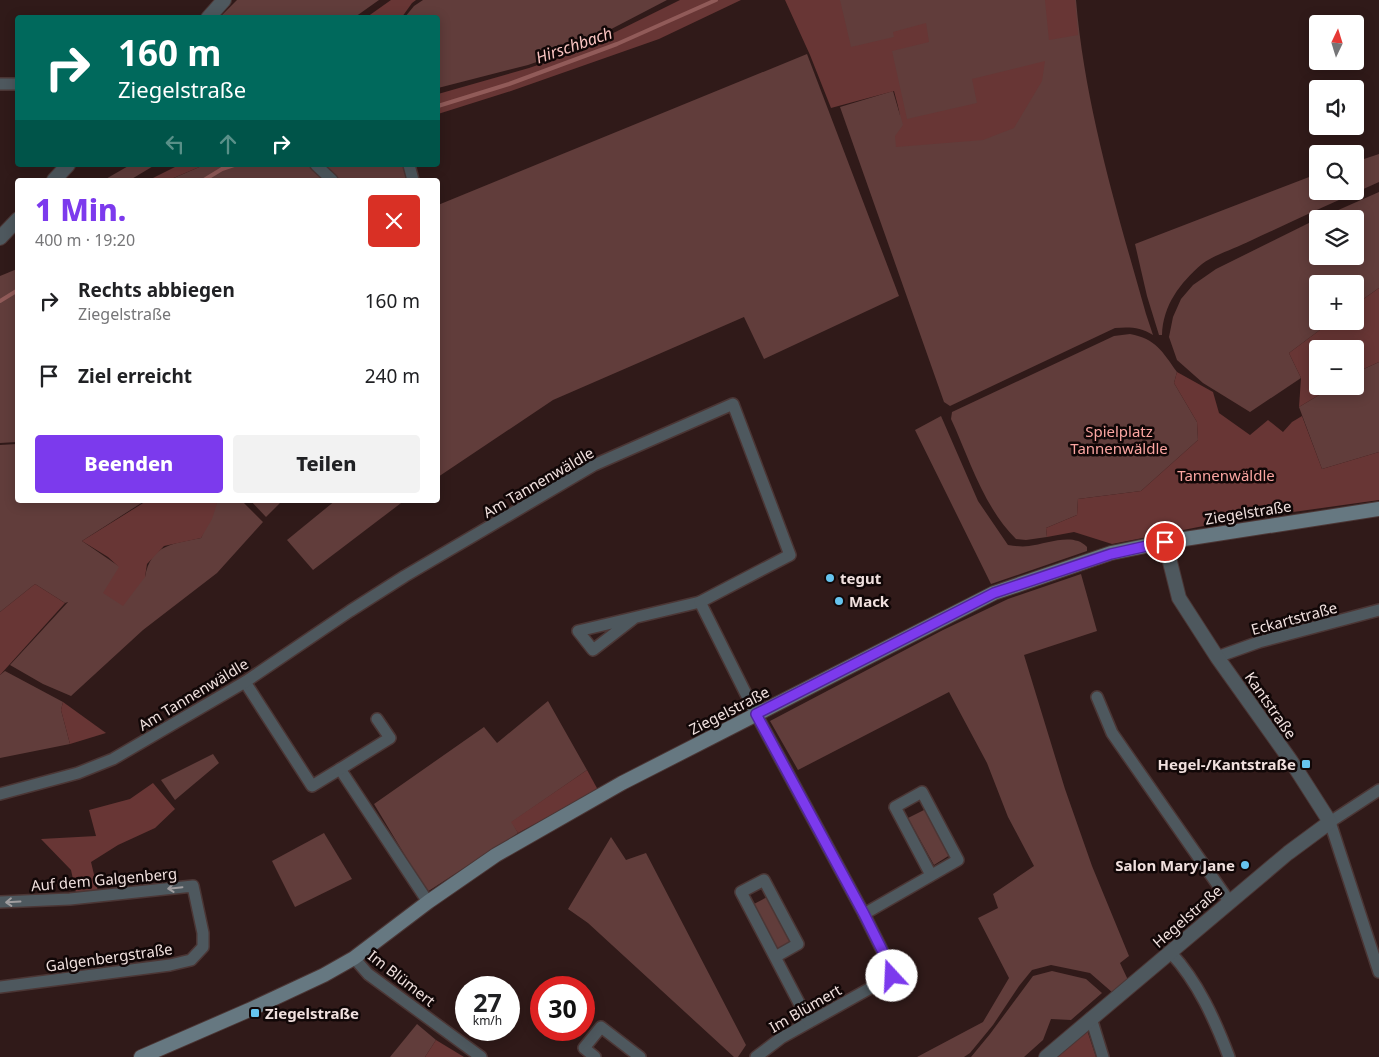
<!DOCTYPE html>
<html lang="de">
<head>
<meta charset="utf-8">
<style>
	:root { --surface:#fff; --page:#f2f2f2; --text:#202124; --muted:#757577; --accent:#7c3aed }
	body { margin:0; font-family:"Noto Sans",sans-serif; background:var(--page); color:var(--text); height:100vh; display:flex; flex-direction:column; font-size:19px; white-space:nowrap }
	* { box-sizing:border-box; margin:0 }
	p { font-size:16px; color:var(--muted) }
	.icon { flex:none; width:28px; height:28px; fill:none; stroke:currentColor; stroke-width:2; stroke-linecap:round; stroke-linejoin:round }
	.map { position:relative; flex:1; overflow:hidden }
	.drawer { position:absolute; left:15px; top:178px; width:425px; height:325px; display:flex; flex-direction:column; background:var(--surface); border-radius:5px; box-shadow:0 2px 12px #0003 }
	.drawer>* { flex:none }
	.hud { position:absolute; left:15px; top:15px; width:425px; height:152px; border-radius:5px; box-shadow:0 2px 12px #0003; background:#00695c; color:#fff; overflow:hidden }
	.needle { width:32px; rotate:4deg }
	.fabs { position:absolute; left:1309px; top:15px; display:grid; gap:10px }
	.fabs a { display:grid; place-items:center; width:55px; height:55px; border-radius:5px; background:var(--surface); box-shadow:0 2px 12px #0003; font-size:25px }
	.speed { position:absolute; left:455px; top:976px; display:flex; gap:10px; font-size:25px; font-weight:700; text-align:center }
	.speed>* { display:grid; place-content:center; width:65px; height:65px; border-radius:50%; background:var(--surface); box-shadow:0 2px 12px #0003; line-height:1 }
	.speed small { font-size:12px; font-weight:400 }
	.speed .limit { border:8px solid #d22; background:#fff; color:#111 }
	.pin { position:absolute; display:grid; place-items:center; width:42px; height:42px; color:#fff; margin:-21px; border:2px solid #fff; border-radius:50%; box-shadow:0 1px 5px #0007 }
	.me { position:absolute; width:55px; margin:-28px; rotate:340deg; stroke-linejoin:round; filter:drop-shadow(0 0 4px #0008) }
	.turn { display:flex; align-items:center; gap:18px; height:105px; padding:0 20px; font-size:22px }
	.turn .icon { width:65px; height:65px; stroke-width:2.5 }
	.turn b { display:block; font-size:35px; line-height:42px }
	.lanes { display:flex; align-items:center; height:48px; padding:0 20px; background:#0003; justify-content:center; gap:25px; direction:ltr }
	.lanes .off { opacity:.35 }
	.round { display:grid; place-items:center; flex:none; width:52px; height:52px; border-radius:5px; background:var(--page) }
	.headline { display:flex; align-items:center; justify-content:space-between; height:85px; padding:0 20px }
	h1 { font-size:30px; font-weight:800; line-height:38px; color:var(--accent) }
	.primary-button { display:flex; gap:10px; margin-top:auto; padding:10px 20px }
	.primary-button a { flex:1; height:58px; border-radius:5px; background:var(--accent); color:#fff; font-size:20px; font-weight:800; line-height:58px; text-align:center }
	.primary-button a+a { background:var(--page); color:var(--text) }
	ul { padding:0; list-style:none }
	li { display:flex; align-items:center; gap:15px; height:75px; padding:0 20px }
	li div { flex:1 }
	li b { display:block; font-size:19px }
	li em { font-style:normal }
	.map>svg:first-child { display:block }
</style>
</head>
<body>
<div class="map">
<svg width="1379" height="1057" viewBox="0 0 1379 1057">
	<rect width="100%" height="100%" fill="#301a19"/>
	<!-- green -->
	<g fill="#613d3b">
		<polygon points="237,0 379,0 355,17 220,17"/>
		<polygon points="423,0 667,0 571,50 528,65 438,88 438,18 405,17 414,6"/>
		<path d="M803 0H1076C1085 107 1117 211 1146 314L1153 335C1140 327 1130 327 1115 328L950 406 944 402 840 107 893 91 900 115 895 88 837 105Z"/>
		<polygon points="807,54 899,296 764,359 744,317 553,400 438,477 438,225 440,226 438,223 438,205"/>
		<path d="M1379 154V182C1336 201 1293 221 1250 241 1236 248 1214 255 1202 264 1180 283 1163 305 1162 335H1159L1147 296 1135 244 1317 174 1318 191H1355V162Z"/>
		<polygon points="130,165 155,165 130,180 104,180"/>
		<polygon points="204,165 408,165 412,180 169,180"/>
		<polygon points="1379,192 1379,288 1355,305 1355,284 1318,284 1318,321 1332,321 1289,353 1301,378 1250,412 1203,383 1177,360 1169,337 1173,317 1181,299 1193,285 1216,269 1317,219 1318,256 1355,256 1355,219 1318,219"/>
		<polygon points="17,269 17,442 0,443 0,276"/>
		<path d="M1130 334C1156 339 1162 351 1177 372L1174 383 1197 422 1198 440 1141 491 1078 499 1077 515 1046 528 1047 537 1026 540 1016 539C983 506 970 460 951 419L952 412 1114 336Z"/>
		<polygon points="1379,362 1379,452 1322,469 1299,407 1334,386 1355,386 1355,373"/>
		<path d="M941 416 978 501 1008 545C1015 546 1022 547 1029 546 1047 544 1073 532 1087 547V551L991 584 915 430Z"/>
		<path d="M17 444 18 500H146L82 541 120 567 145 577C151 544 173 544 201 538L218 500H241L263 522 217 573 143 630 71 696 43 684 10 665 68 602 65 603 35 584 0 612V445Z"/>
		<polygon points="250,500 283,500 266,517"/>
		<polygon points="336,500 405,500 313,570 287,540"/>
		<polygon points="1081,574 1097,631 1024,655 1065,789 1092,866 1129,956 1120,963 1128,980 1113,993 1090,973 1051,965 1032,970 1019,986 993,1025 970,1053 964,1057 917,1057 983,1022 1009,978 978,918 998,908 993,894 1034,866 1008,817 987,763 949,692 798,770 770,721 943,630 1008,599"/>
		<polygon points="5,671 63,702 61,710 70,744 0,758 0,675"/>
		<polygon points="548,701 587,770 512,822 518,833 427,892 374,804 484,727 497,743"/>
		<polygon points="213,754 219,763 175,800 161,780"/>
		<polygon points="926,809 950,855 934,865 908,818"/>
		<polygon points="324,833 352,879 295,907 272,861"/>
		<polygon points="611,837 626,860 646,853 746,1045 738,1057 734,1057 588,923 568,909"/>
		<polygon points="769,896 793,942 777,950 752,905"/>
		<polygon points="1052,971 1086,979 1102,993 1071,1020 1051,1019 1043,1040 1024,1057 971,1057 990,1034 1033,976"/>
		<polygon points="417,1024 436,1040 425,1057 390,1057"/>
	</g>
	<!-- forest -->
	<g fill="#683635">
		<polygon points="391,0 416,0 412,3 402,17 367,17"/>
		<polygon points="680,0 741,0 659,39 511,91 438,114 438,94 529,68 573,53"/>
		<polygon points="785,0 840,0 851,47 894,37 893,32 926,23 929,42 892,51 907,119 977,103 972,79 1045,61 1042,81 1014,128 983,140 896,147 895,136 903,125 894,91 831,108 810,55"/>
		<polygon points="1045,0 1075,0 1078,35 1049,40"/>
		<polygon points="179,165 204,165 169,180 149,180"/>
		<polygon points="1379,288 1379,362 1355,373 1355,349 1318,349 1318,386 1334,386 1299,407 1301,378 1289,353 1332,321 1355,321 1355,305"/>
		<polygon points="1177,372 1213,392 1219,413 1250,435 1268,420 1283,432 1292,422 1302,416 1322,469 1379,452 1379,500 1229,521 1112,544 1074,532 1047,537 1046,528 1077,515 1078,499 1141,491 1198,440 1197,422 1174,383"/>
		<polygon points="148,500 218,500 212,519 201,538 164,546 147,564 145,577 123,606 103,593 119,567 108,557 82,541"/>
		<polygon points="35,584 65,603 0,675 0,612"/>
		<polygon points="63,702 106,733 70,744 61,710"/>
		<polygon points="587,770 598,790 518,833 511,822"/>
		<polygon points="153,783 175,809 155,828 118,845 91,862 98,891 76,893 71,870 41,839 96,836 89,810 130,799"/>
		<polygon points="1087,1030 1096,1057 1055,1057"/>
		<polygon points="436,1040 464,1057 425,1057"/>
	</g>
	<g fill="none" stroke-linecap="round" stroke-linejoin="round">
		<!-- stream -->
		<g stroke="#915b59" stroke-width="4">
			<polyline points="438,106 509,84 617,44 716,0"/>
			<polyline points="204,180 222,169 234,165"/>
			<polyline points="0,301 18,290"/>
		</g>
		<!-- minor casing -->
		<g stroke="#4b3635" stroke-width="14">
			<g id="minor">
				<polyline points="0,84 18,84"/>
				<polyline points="316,165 332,180"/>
				<polyline points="409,165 413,180"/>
				<polyline points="633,619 593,650 578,631 700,602"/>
				<polyline points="1217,657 1259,642 1379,610"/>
				<polyline points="245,682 312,786 340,769 428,902"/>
				<polyline points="1097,697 1112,733 1229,901"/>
				<polyline points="340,769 390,738 377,719"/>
				<polyline points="1379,790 1330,822 1379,972"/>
				<polyline points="0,794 78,773 113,759 245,682 350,611 405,576 594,465 733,404 790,555 700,602 756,714 864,914 891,968 892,976 781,1038 756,1057"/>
				<polyline points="0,902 70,899 193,886 203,933 203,947 191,960 170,965 0,987"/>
				<polyline points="864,914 958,860 922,792 895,807 931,875"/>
				<path d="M1171 953C1198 982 1215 1020 1229 1057"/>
				<polyline points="775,957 798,944 764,880 741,892 809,1022"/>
				<polyline points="354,958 368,974 481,1057"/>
				<polyline points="1091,1018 1103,1057"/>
				<polyline points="595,1057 584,1048 601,1027 640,1057"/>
			</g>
		</g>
		<!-- tertiary casing -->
		<g stroke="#4b3635" stroke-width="16">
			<g id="tertiary">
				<polyline points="208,18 224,0"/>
				<polyline points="54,180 68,165"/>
				<polyline points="0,238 18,219"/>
				<polyline points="1046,1057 1288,853 1330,822 1291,761 1217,657 1179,598 1165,542"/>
			</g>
		</g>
		<!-- secondary casing -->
		<g stroke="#4b3635" stroke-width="16">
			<polyline id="secondary" points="141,1057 249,1010 324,975 354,958 428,902 496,855 622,783 994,593 1111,553 1165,542 1379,509"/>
		</g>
		<!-- minor -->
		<use href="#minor" stroke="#4e585e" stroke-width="11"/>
		<!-- tertiary -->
		<use href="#tertiary" stroke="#4e585e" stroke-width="14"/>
		<!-- secondary -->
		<use href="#secondary" stroke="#667881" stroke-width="14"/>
	</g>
	<!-- one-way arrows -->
	<defs><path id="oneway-shaft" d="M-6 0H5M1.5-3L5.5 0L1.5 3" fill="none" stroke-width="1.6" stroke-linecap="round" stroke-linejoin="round" transform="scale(1.25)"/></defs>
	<g stroke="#9f9c9e">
		<use href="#oneway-shaft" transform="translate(175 888) rotate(174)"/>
		<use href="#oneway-shaft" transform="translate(13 902) rotate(177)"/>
	</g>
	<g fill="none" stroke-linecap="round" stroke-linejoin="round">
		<!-- route casing -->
		<g stroke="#51269a" stroke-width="12">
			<polyline id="route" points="892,976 891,968 864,914 756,714 994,593 1111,554 1165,542"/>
		</g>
		<!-- route -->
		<use href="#route" stroke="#7c3aed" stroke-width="9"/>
	</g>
	<!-- markers -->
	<g fill="#66c4ef" stroke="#110707" stroke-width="2">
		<circle cx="830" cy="578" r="5"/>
		<circle cx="839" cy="601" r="5"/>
		<rect x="1301" y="759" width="10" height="10" rx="2.5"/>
		<circle cx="1245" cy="865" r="5"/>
		<rect x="250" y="1008" width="10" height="10" rx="2.5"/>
	</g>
	<g text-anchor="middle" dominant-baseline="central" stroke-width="5" stroke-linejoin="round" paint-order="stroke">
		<!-- park labels -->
		<g font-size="15" fill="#fba5a1" stroke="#110707">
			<text x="1119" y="431">Spielplatz<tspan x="1119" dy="17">Tannenwäldle</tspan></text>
			<text x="1226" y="475">Tannenwäldle</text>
		</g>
		<!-- street labels -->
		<g font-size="15" fill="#f0e0de" stroke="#110707">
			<text transform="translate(538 482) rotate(-30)">Am Tannenwäldle</text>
			<text transform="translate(1248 512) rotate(-9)">Ziegelstraße</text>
			<text transform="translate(1294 618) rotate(-15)">Eckartstraße</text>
			<text transform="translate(193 694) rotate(-31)">Am Tannenwäldle</text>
			<text transform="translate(1271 705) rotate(55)">Kantstraße</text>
			<text transform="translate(729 710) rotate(-27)">Ziegelstraße</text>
			<text transform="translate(104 879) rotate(-5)">Auf dem Galgenberg</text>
			<text transform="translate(1187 916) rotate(-41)">Hegelstraße</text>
			<text transform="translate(109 957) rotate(-8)">Galgenbergstraße</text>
			<text transform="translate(402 978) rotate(38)">Im Blümert</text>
			<text transform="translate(805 1008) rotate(-30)">Im Blümert</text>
		</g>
		<!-- poi labels -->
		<g font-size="15" font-weight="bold" fill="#f0e0de" stroke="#110707" text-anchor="start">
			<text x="840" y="578">tegut</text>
			<text x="849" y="601">Mack</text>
			<text x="1296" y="764" text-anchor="end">Hegel-/Kantstraße</text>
			<text x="1235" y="865" text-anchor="end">Salon Mary Jane</text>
			<text x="265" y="1013">Ziegelstraße</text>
		</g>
		<!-- water labels -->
		<g font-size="16" font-style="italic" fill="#f8c3c0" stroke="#110707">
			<text transform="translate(574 45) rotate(-19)">Hirschbach</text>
		</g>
	</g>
</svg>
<div class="fabs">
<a><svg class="needle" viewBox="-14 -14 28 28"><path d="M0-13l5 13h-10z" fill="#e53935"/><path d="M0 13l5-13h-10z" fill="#757577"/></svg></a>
<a><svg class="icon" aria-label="sound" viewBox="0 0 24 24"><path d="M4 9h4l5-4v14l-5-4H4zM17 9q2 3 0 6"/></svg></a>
<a><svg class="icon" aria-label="search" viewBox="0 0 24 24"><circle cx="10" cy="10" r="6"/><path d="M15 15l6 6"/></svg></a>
<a><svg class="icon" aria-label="layers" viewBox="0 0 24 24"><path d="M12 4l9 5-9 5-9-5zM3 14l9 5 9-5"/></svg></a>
<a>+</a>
<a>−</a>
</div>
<div class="speed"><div>27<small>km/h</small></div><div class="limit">30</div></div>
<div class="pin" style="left:1165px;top:542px;background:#d93025"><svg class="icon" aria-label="arrive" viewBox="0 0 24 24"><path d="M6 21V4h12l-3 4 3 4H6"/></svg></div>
<svg class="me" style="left:892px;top:976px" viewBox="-20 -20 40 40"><circle r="19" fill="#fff"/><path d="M0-13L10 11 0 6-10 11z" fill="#7c3aed"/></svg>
<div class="hud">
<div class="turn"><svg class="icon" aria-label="right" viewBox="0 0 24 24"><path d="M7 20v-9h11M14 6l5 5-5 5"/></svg><div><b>160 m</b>Ziegelstraße</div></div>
<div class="lanes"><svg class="icon off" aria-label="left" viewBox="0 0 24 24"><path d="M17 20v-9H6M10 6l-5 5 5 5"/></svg><svg class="icon off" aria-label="ahead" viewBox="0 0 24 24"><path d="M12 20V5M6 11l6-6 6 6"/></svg><svg class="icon" aria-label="right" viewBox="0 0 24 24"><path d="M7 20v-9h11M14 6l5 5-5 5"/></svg></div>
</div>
<section class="drawer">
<div class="headline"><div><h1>1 Min.</h1><p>400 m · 19:20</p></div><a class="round" style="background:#d93025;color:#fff"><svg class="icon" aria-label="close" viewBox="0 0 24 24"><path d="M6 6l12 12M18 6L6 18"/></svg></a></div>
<ul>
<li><svg class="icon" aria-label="right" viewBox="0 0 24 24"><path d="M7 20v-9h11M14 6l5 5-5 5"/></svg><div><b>Rechts abbiegen</b><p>Ziegelstraße</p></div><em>160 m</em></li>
<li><svg class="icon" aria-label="arrive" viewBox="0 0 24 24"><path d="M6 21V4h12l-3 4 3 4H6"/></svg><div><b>Ziel erreicht</b></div><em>240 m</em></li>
</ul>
<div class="primary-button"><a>Beenden</a><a>Teilen</a></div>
</section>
</div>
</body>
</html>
